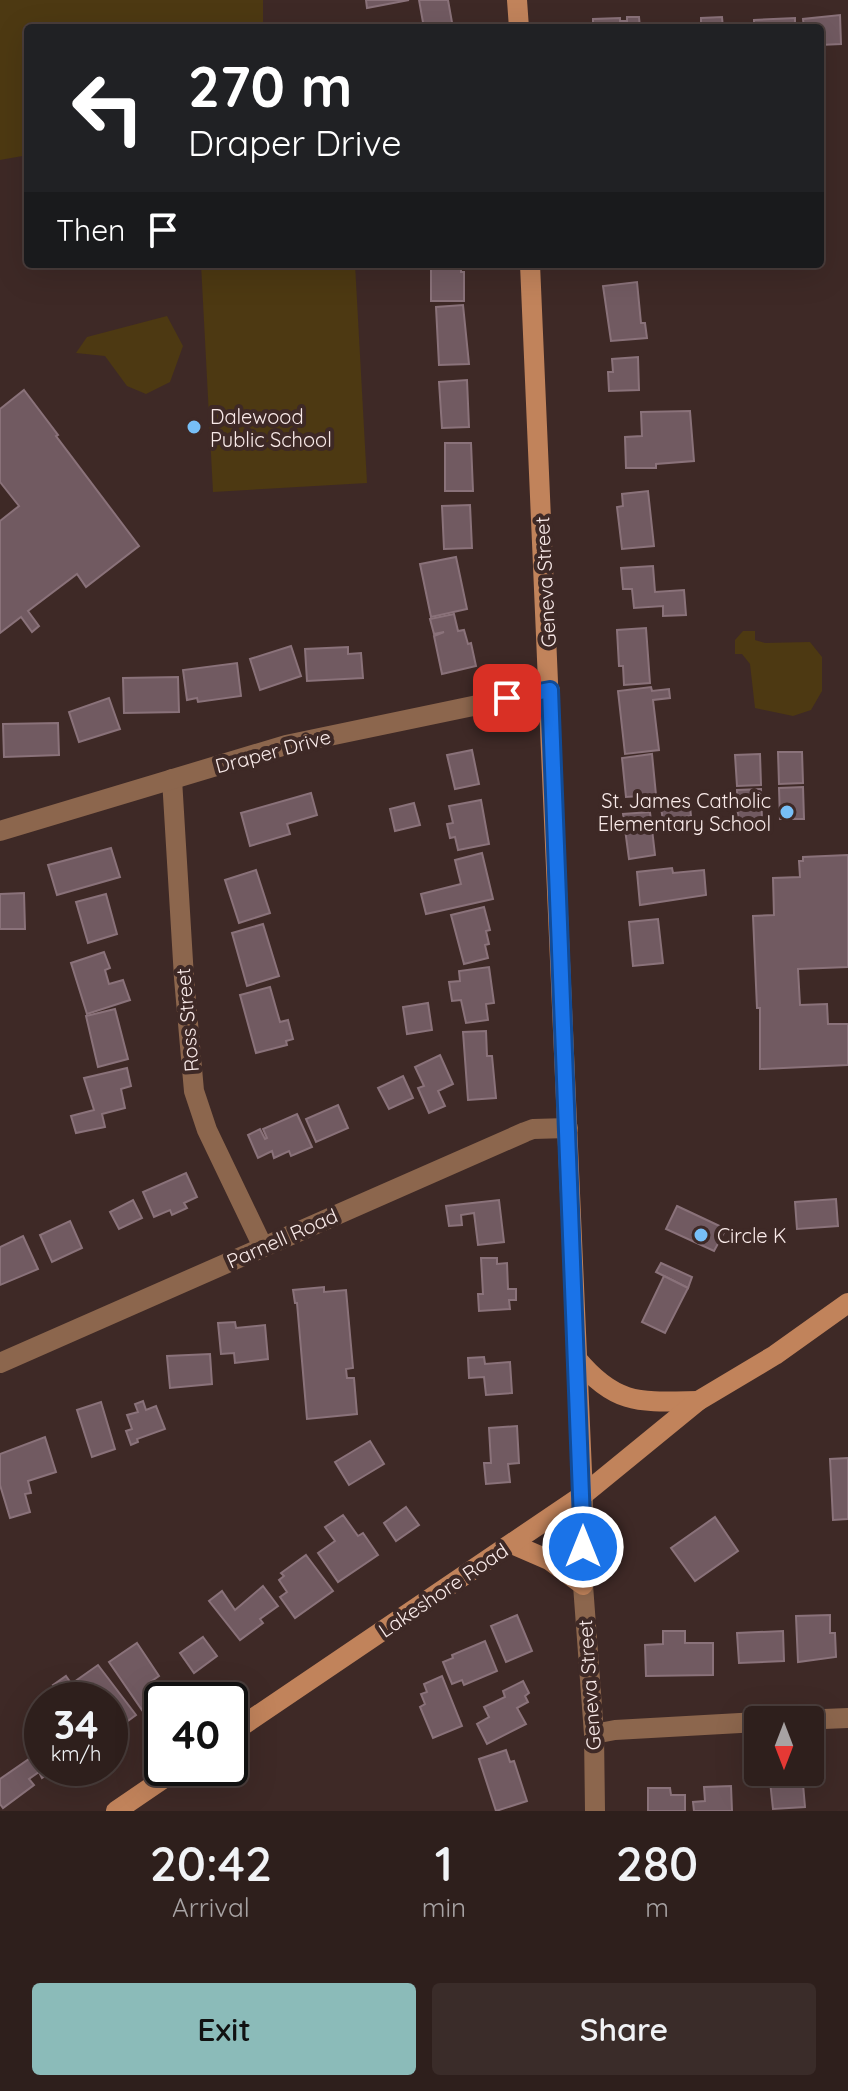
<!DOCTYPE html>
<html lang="en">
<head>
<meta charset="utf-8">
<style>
	:root { --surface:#2e1f1c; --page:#3a2c29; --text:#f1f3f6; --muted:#a7a2a3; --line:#493d3b; --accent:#8bbbb9 }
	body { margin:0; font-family:Quicksand,sans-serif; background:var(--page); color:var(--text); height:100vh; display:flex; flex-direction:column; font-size:30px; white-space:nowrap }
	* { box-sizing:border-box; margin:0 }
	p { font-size:26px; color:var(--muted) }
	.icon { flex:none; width:44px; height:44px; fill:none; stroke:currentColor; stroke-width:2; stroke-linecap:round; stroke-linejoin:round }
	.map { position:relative; height:1811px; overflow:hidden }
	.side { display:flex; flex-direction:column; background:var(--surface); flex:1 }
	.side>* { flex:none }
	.guide { position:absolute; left:24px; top:24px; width:800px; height:244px; border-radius:8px; box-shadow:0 8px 32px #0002,0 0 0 2px var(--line); background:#202124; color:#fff; overflow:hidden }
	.needle { width:52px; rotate:180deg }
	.fabs { position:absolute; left:744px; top:1706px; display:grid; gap:16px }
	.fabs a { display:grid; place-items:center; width:80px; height:80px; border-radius:8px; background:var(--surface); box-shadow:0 8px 32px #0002,0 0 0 2px var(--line); font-size:40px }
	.speed { position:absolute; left:24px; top:1682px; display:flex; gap:16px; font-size:40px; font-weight:700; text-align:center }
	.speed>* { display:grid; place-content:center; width:104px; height:104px; border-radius:50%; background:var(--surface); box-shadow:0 8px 32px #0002,0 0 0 2px var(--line); line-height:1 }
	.speed small { font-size:20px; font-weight:400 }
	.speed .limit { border:4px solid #111; border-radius:12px; background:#fff; color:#111 }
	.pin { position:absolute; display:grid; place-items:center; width:68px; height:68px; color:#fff; margin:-34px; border-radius:16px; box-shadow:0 4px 12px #0006 }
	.me { position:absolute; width:88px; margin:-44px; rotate:0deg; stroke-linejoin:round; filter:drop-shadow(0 0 6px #0008) }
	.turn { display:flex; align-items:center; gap:28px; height:168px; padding:0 32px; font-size:36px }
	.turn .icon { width:104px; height:104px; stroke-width:2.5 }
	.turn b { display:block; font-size:56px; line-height:68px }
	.then { display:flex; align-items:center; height:76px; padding:0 32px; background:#0003; gap:16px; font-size:30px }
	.eta { display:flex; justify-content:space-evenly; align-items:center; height:136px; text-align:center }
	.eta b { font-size:48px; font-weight:600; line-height:56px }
	.primary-button { display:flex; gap:16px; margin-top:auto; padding:16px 32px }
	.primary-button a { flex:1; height:92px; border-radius:8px; background:var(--accent); color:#111; font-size:32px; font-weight:600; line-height:92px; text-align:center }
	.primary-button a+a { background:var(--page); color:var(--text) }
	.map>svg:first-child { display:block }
</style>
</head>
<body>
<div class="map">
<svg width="848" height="1811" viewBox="0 0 848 1811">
	<rect width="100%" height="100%" fill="#3e2926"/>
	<!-- green -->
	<g fill="#4d3912">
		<polygon points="0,0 263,0 263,28 28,28 28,155 0,160"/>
		<polygon points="201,264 355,264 367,483 213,492"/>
		<polygon points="167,316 183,346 170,382 146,394 127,386 105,356 76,353 87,337"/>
		<polygon points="743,631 755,631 755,640 765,643 810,642 822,657 822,691 811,710 793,716 755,708 750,664 742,654 735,654 735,640"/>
	</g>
	<!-- building -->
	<g fill="#715a61" stroke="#8a727a" stroke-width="2">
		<polygon points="366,0 409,0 367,8"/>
		<polygon points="419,0 448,0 453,28 424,28"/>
		<polygon points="840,15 841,44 820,45 820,28 804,28 803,19"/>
		<polygon points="627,17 639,17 640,28 593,28 593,19 620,18 620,21 627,21"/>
		<polygon points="722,17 723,28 685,28 684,24 701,23 701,18"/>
		<polygon points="795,18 795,28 754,28 754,20"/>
		<polygon points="431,264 461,264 461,272 464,272 464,301 431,301"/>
		<polygon points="637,282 641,323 645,323 647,338 611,341 603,286"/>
		<polygon points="463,305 469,364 439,365 436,307"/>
		<polygon points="638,357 639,390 609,391 608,372 613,372 612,359"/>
		<polygon points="467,380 469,427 442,428 439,382"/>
		<polygon points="24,390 58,435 56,436 139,546 86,587 77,574 28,611 39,626 32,632 21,617 0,633 0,521 19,506 0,482 0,409"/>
		<polygon points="690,411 694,461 656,464 656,468 626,468 625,437 642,436 641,412"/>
		<polygon points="445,443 471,443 473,491 445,491"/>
		<polygon points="648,491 654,546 622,549 617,507 623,506 622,494"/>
		<polygon points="470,505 472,548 444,549 442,506"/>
		<polygon points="456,557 467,609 431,617 420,564"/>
		<polygon points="653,566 655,592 684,590 686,615 663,616 663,606 634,608 632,589 623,589 621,568"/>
		<polygon points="454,614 458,631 464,630 468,644 471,643 476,666 442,674 434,636 444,632 434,634 430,619"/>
		<polygon points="646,628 650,683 624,685 623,666 619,666 617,630"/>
		<polygon points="291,646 301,676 260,690 250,659"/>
		<polygon points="348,647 348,654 361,653 363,678 307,681 305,649"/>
		<polygon points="237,663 241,696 198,702 197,698 187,700 183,670"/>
		<polygon points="178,677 179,712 124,713 123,678"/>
		<polygon points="651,687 652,691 669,689 670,698 653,700 659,750 625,754 618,691"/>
		<polygon points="109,698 120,729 79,742 69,712"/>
		<polygon points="58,723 59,755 4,757 3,724"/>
		<polygon points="472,750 479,784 455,789 447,755"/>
		<polygon points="778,752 802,752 803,783 779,784"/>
		<polygon points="652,754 656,795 626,797 622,758"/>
		<polygon points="760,754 761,785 737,786 735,755"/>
		<polygon points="803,787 804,819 780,819 779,788"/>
		<polygon points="761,789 762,820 738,821 737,790"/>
		<polygon points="311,793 317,815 287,824 290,834 250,846 241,813"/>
		<polygon points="689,798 691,816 663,820 660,802"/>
		<polygon points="481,800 489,844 458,850 455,837 450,838 447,824 453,823 449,806"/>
		<polygon points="414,803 420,825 395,831 390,809"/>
		<polygon points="650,812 655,855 629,859 623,814"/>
		<polygon points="111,848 120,877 57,895 48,865"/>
		<polygon points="482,853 493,899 426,914 421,894 461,884 455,860"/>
		<polygon points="848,855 848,967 798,969 800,1005 827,1004 828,1024 848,1024 848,1065 760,1069 760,1008 757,1008 753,916 774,915 773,878 800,877 799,861 803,861 803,857"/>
		<polygon points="672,868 673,873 704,870 706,895 640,905 637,872"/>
		<polygon points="256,870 270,913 239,923 225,880"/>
		<polygon points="24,893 25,929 0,929 0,894"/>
		<polygon points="106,894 117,934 88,943 76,902"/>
		<polygon points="484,907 490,930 486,931 489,944 485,945 488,958 464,964 451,915"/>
		<polygon points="658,919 663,963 633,966 629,922"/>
		<polygon points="263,924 279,976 247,986 232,933"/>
		<polygon points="104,952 110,968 105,970 109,984 123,980 130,1000 87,1014 71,963"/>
		<polygon points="489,967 494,1003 486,1004 488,1020 466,1023 461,1000 452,1001 449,982 460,981 459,971"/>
		<polygon points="270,987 280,1022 288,1020 293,1039 286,1041 287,1045 256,1053 240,995"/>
		<polygon points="428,1003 432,1030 407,1034 403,1007"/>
		<polygon points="115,1009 128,1059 98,1067 86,1016"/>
		<polygon points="486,1031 487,1056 492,1056 496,1098 468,1100 463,1032"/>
		<polygon points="440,1055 453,1084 438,1091 445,1106 429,1113 418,1088 424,1086 415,1067"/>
		<polygon points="127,1068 131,1086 121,1089 125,1108 102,1114 105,1127 76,1133 71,1116 94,1110 84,1078"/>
		<polygon points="403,1076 413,1098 389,1109 378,1088"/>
		<polygon points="338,1105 348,1128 316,1142 306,1119"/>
		<polygon points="297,1114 312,1147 291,1156 289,1151 274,1158 272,1151 258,1158 248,1135 260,1129 265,1139 267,1138 263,1129"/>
		<polygon points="186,1173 197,1197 184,1203 187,1208 172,1215 170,1210 154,1217 143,1192"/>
		<polygon points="836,1199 838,1226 797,1229 795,1202"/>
		<polygon points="133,1200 142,1218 119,1229 110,1212"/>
		<polygon points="499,1200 504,1242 478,1245 474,1213 461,1215 462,1225 449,1226 446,1206"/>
		<polygon points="677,1206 726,1229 714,1251 666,1229"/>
		<polygon points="70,1221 82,1248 52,1262 40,1235"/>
		<polygon points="23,1236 38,1269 0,1285 0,1247"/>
		<polygon points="481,1258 497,1258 497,1264 507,1263 508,1289 516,1289 516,1300 509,1300 510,1309 479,1311 478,1294 483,1294"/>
		<polygon points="661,1263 692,1277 688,1288 656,1272"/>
		<polygon points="664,1276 688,1288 665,1333 642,1322"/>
		<polygon points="324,1287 324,1292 346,1290 353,1368 346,1369 347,1378 354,1378 357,1414 307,1419 297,1303 295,1303 293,1290"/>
		<polygon points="235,1322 236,1328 265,1325 268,1359 235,1363 234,1353 221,1354 218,1323"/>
		<polygon points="210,1354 212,1384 170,1388 167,1356"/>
		<polygon points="484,1357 485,1364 510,1362 512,1393 486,1395 484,1377 469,1378 468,1358"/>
		<polygon points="143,1401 146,1410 156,1406 165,1429 137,1439 138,1442 131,1445 126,1431 132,1429 127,1415 138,1412 135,1404"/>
		<polygon points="101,1402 115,1449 92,1457 77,1410"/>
		<polygon points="517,1426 519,1463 508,1464 510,1482 486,1484 484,1463 491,1463 489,1428"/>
		<polygon points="45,1437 56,1472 28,1481 31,1493 25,1494 30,1512 10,1518 0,1485 0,1454"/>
		<polygon points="370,1441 384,1464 349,1485 335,1462"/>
		<polygon points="848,1458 848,1519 833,1520 830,1459"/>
		<polygon points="406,1507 419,1525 396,1541 384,1523"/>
		<polygon points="343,1515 358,1536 363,1533 378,1555 338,1582 318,1553 335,1541 325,1527"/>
		<polygon points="715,1517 738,1551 695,1581 671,1548"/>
		<polygon points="306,1555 333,1591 295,1618 280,1597 287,1592 279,1580 284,1576 281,1573"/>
		<polygon points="263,1586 278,1606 260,1619 263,1623 240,1640 209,1601 222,1591 235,1610"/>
		<polygon points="517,1615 532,1651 506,1662 491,1626"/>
		<polygon points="830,1615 830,1633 835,1633 836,1657 798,1662 796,1616"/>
		<polygon points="663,1631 685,1631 685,1643 713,1643 713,1675 646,1676 645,1645 663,1644"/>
		<polygon points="783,1631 784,1661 739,1663 737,1633"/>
		<polygon points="203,1637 217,1656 194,1673 180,1653"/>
		<polygon points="485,1641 497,1671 464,1685 462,1680 452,1684 443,1662 453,1658 452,1655"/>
		<polygon points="137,1643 159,1676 149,1683 160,1698 142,1710 109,1662"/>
		<polygon points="98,1665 136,1715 110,1734 110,1700 86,1700 74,1682"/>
		<polygon points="66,1676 83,1700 64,1700 53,1685"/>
		<polygon points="442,1676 462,1726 433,1738 420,1707 425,1704 421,1694 427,1692 424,1684"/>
		<polygon points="523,1681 529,1693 525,1696 528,1702 517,1708 526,1724 487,1744 477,1724 489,1717 484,1707 505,1697 503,1691"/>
		<polygon points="42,1750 42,1768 55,1768 42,1778 39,1772 29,1779 34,1785 3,1808 0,1804 0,1779"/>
		<polygon points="506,1750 510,1762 514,1761 527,1801 496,1811 479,1759"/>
		<polygon points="769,1772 799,1772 800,1784 803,1784 805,1807 773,1809"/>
		<polygon points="731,1786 732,1811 694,1811 693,1802 705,1801 704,1787"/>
		<polygon points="648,1788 670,1788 671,1795 685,1795 685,1811 648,1811"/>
	</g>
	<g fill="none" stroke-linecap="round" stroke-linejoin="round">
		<!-- minor -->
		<g stroke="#8c664d" stroke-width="20">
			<polyline points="172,779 184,978 194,1091 207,1130 263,1247"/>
			<polyline points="0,831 286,745 550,690"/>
			<polyline points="800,1720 848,1718"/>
			<polyline points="594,1734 615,1730 758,1722"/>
		</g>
		<!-- tertiary -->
		<g stroke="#8c664d" stroke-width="20">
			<polyline points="0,1363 525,1132 533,1129 568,1128"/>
			<polyline points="583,1495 583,1585 594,1734 595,1811"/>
		</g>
		<!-- secondary -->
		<g stroke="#c1835b" stroke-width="20">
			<polyline points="517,0 519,28"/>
			<polyline points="530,264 583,1495"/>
			<path d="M577 1359C616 1406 641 1402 698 1401"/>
			<polyline points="512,1544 549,1560 583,1585"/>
			<polyline points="230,1734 583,1495 698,1401 775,1355 848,1303"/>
			<polyline points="116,1811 179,1768"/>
		</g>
	</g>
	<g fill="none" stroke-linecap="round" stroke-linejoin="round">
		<!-- route casing -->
		<g stroke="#114b97" stroke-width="20">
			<polyline id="route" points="507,698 550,690 583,1547"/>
		</g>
		<!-- route -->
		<use href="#route" stroke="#1a73e8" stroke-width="14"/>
	</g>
	<!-- markers -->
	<g fill="#77bff7" stroke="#3e2926" stroke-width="3">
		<circle cx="194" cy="427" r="8"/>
		<circle cx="787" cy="812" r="8"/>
		<circle cx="701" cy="1235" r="8"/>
	</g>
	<g text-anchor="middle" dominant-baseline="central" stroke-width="8" stroke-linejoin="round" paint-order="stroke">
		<!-- poi labels -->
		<g font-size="20" fill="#f9eae9" stroke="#3e2926" text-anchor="start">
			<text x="210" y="416">Dalewood<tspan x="210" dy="23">Public School</tspan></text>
			<text x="771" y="800" text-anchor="end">St. James Catholic<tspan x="771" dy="23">Elementary School</tspan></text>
			<text x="717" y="1235">Circle K</text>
		</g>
		<!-- street labels -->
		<g font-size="20" fill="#f9eae9" stroke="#3e2926">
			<text transform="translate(545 582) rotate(-93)">Geneva Street</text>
			<text transform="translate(273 751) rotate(-15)">Draper Drive</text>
			<text transform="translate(187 1020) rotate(-95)">Ross Street</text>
			<text transform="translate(282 1238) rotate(-24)">Parnell Road</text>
			<text transform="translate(443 1590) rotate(-34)">Lakeshore Road</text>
			<text transform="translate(589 1685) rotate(-94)">Geneva Street</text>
		</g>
	</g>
</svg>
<div class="fabs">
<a><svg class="needle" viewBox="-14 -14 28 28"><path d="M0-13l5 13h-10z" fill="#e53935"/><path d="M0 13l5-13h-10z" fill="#a7a2a3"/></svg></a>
</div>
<div class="speed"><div>34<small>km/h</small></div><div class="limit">40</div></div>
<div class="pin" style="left:507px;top:698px;background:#d93025"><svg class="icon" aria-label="arrive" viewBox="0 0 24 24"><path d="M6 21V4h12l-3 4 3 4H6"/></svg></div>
<svg class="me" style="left:583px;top:1547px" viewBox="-20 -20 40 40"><circle r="17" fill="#1a73e8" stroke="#fff" stroke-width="3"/><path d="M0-11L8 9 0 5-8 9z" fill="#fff"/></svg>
<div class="guide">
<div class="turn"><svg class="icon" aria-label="left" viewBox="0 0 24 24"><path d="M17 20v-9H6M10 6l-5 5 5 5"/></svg><div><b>270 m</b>Draper Drive</div></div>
<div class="then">Then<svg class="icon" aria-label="arrive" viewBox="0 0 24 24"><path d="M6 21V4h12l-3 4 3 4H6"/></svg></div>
</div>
</div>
<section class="side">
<div class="eta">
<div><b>20:42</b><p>Arrival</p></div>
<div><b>1</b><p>min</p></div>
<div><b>280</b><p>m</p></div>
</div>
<div class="primary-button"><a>Exit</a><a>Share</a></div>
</section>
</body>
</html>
